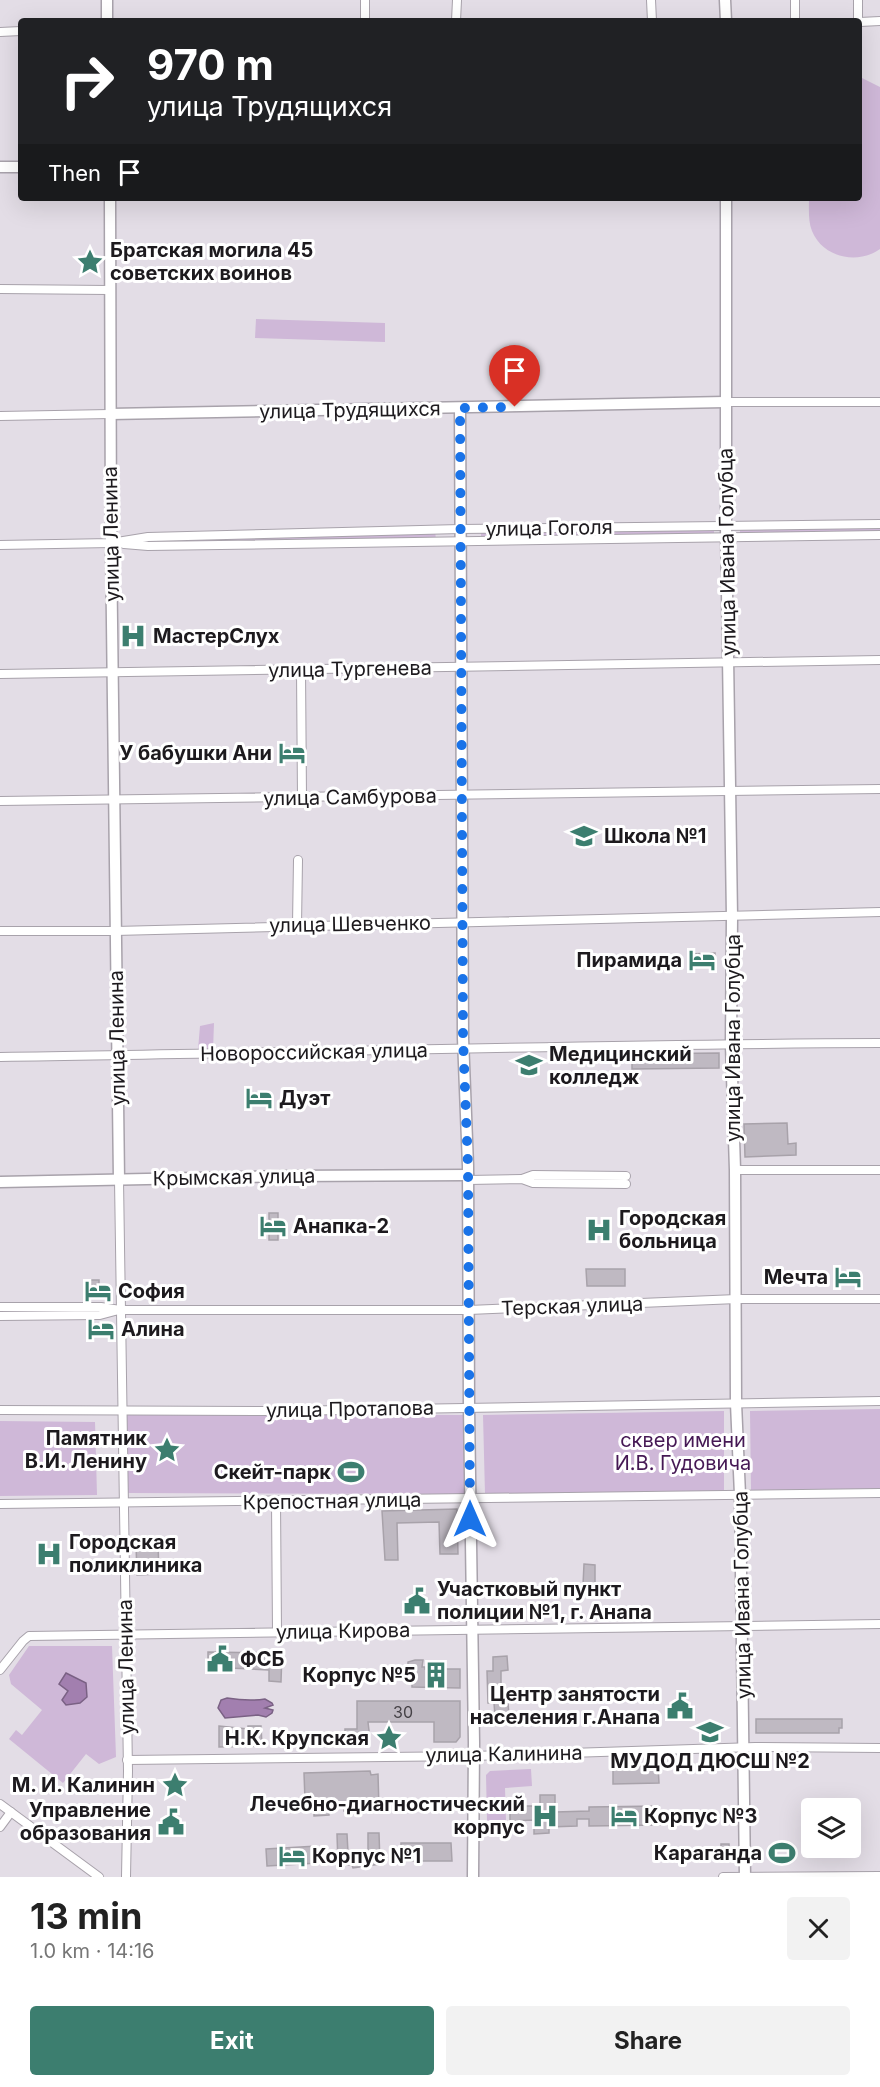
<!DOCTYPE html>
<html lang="en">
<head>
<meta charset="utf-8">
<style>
	:root { --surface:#fff; --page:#f2f2f2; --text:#222; --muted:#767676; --accent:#3c7e6f }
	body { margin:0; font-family:Inter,sans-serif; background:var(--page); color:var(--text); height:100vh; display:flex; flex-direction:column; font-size:22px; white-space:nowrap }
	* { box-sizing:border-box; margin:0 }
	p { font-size:20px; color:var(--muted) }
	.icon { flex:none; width:33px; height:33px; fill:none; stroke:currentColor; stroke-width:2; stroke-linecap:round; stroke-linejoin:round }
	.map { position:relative; height:1877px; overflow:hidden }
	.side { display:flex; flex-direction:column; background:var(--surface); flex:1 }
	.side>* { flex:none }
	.guide { position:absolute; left:18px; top:18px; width:844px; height:183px; border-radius:6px; box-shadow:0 6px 24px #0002; background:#202124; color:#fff; overflow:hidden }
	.fabs { position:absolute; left:801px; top:1798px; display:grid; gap:12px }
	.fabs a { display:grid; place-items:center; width:60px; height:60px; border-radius:6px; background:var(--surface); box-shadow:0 6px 24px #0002; font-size:30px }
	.pin { position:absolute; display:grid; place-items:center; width:51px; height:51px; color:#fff; margin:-62px -26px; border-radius:50% 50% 50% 0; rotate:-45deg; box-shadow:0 0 6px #0007 }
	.pin .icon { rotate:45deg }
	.me { position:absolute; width:66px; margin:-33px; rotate:0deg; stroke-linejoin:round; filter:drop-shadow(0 0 4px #0008) }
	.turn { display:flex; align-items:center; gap:21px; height:126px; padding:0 30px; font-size:27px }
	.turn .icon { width:78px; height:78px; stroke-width:2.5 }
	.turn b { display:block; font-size:42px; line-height:51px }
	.then { display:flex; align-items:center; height:57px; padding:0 30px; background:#0003; gap:12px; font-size:22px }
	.round { display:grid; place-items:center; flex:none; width:63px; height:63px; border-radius:6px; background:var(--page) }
	.headline { display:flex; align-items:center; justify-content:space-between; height:102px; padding:0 30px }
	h1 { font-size:36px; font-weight:700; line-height:45px }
	.cta { display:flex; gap:12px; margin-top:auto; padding:12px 30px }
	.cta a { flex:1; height:69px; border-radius:6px; background:var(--accent); color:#fff; font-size:24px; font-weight:700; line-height:69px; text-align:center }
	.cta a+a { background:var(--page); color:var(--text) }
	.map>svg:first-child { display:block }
</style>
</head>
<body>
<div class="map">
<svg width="880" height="1877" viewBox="0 0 880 1877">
	<rect width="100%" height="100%" fill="#e3dde6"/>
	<!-- green -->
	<g fill="#cfb8d8">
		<path d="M860 77 880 87V249C858 265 823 258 812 231 808 221 809 209 809 198H860Z"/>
		<polygon points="256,319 385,323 385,342 255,338"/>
		<polygon points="880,526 880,533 740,534 740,527"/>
		<polygon points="714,527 714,534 481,539 481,532"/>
		<polygon points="435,532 436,539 147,544 146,538"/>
		<polygon points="214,1023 213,1050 198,1050 200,1026"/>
		<polygon points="880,1409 880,1491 751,1492 750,1411"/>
		<polygon points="724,1411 724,1492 485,1494 483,1415"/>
		<polygon points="126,1414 464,1415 464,1494 128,1493"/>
		<polygon points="0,1421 95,1422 97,1495 0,1496"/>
		<polygon points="29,1646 112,1646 116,1757 99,1764 86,1754 63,1783 9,1739 16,1730 22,1735 42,1710 11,1684 9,1675"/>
		<polygon points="531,1769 532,1786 505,1788 506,1821 487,1821 486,1775 490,1771"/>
	</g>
	<!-- water -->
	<g fill="#a27faf" stroke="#7a6184" stroke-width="1.5">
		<polygon points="66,1673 86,1683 87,1697 80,1703 66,1705 62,1700 68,1691 59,1684"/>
		<path d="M227 1698C239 1700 253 1701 265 1699L272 1703 273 1705 265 1708 273 1710 272 1713 266 1717 258 1715 225 1718 218 1708 221 1700Z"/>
	</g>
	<!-- building -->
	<g fill="#bfb9c2" stroke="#a8a2aa" stroke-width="1.5">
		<polygon points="715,953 715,967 688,967 688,954"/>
		<polygon points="719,1053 719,1068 632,1069 632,1054"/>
		<polygon points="787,1123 788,1144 796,1143 796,1155 745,1157 744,1124"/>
		<rect x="269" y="1213" width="9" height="27"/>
		<polygon points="586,1269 625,1269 625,1286 587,1286"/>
		<polygon points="90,1280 99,1280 99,1286 106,1286 106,1295 90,1295"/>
		<polygon points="457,1509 458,1554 440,1554 439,1522 397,1523 398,1560 385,1560 382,1511"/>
		<polygon points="158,1543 159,1574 137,1575 136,1544"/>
		<polygon points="584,1564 595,1565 595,1585 583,1585"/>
		<polygon points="208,1652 282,1653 281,1682 269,1681 269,1670 208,1667"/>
		<polygon points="507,1656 508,1670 501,1671 501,1702 508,1702 509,1716 495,1716 494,1703 488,1703 487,1671 493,1671 493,1657"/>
		<polygon points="415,1660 423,1660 422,1667 425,1667 425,1669 460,1669 460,1688 412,1687 412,1671 408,1671 408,1662"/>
		<polygon points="357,1701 460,1701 460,1737 456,1742 434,1742 434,1722 368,1722 370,1739 368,1743 345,1743 345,1729 357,1729"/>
		<polygon points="756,1719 842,1719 842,1728 839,1728 839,1733 756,1733"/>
		<polygon points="219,1726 248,1729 248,1726 261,1726 262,1746 219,1747"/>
		<polygon points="658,1766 659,1783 613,1784 613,1767"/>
		<polygon points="370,1771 371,1775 378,1774 379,1809 344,1811 344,1804 328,1804 329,1815 314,1816 314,1800 305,1800 304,1773"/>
		<polygon points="540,1795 555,1795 555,1812 589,1811 589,1807 659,1806 660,1825 589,1826 589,1819 577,1819 577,1826 549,1827 549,1833 534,1834 534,1820 510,1821 510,1813 514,1813 514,1806 540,1806"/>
		<polygon points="368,1833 379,1833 380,1864 353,1868 352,1865 338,1865 337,1834 347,1834 348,1852 368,1851"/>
		<polygon points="401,1843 451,1843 452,1861 401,1861"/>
		<polygon points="721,1844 729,1844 730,1862 721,1862"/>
		<polygon points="317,1846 318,1863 267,1866 266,1849"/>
	</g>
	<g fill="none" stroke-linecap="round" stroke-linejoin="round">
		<!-- street casing -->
		<g stroke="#a8a2ab" stroke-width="10">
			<g id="street">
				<polyline points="651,0 652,21"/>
				<polyline points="365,21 365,0"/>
				<polyline points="456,21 457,0"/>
				<polyline points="795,21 795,0"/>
				<polyline points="858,21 858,0"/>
				<polyline points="860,22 880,21"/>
				<polyline points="0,32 21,31"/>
				<polyline points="0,289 109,290"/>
				<polyline points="725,402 880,402"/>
				<polyline points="0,416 110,414"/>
				<polyline points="124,544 148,546 880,535"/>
				<polyline points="0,545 111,543 148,537 460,529 880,524"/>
				<polyline points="301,670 302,798"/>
				<polyline points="0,674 880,660"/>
				<polyline points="0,801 880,789"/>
				<polyline points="297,925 298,860"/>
				<polyline points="0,931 115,931 880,912"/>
				<path d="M0 1057C293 1053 587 1044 880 1043"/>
				<polyline points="735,1170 880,1170"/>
				<polyline points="522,1179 533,1175 626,1176"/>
				<polyline points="119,1180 128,1771 126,1877"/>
				<polyline points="468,1180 522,1179 533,1183 626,1184"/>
				<polyline points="0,1307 101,1307 120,1310 469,1310 737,1299 880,1299"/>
				<polyline points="0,1316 100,1315 115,1311"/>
				<polyline points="0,1410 282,1411 880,1401"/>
				<polyline points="276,1501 277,1632"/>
				<polyline points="0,1504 880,1493"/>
				<polyline points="0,1670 23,1641 29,1636 880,1624"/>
				<polyline points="127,1760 474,1756 755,1747 880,1748"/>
				<polyline points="0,1804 99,1877"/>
				<polyline points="0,1827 11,1812"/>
				<polyline points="723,1877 880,1876"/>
			</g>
		</g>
		<!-- secondary casing -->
		<g stroke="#a8a2ab" stroke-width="13">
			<g id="secondary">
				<polyline points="107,0 107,21"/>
				<polyline points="725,0 726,21"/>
				<polyline points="0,167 21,167"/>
				<polyline points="110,198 111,543 119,1180"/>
				<polyline points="726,198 726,526 732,917 731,1044 735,1170 736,1403 740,1495 745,1877"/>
				<polyline points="460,408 463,1038 468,1166 469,1408 474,1743 473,1877"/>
				<polyline points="110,414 725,402"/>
				<polyline points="0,1182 290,1176 468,1175"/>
			</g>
		</g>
		<!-- street -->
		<use href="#street" stroke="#fff" stroke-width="8"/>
		<!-- secondary -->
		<use href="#secondary" stroke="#fff" stroke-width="10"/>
	</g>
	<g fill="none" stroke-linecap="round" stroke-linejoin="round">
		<!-- route -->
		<polyline stroke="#1a73e8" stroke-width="10" stroke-dasharray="0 18" points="470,1519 468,1166 463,1038 460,408 515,407"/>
	</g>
	<!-- icons -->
	<defs>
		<g id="sight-bare" transform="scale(2.07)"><path d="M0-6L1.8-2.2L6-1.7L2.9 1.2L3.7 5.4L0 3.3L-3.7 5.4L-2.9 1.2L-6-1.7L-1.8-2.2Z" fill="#3c7e6f" stroke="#fff" stroke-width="2.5" paint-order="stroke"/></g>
		<g id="hospital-bare" transform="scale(2.07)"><path d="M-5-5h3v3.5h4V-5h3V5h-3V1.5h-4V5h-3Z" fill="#3c7e6f" stroke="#fff" stroke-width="2.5" paint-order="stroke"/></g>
		<g id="hotel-bare" transform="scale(2.07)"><path d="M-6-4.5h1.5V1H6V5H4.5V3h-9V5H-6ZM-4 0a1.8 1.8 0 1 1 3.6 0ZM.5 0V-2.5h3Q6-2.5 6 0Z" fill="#3c7e6f" stroke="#fff" stroke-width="2.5" paint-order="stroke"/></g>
		<g id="school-bare" transform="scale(2.07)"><path d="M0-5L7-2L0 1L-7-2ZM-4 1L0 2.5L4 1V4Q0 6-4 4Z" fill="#3c7e6f" stroke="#fff" stroke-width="2.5" paint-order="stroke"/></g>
		<g id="university-bare" transform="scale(2.07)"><path d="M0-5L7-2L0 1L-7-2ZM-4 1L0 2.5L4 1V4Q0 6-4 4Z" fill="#3c7e6f" stroke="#fff" stroke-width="2.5" paint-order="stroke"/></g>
		<g id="stadium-bare" transform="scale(2.07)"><path d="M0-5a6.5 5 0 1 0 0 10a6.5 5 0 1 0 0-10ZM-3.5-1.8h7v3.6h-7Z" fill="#3c7e6f" stroke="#fff" stroke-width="2.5" paint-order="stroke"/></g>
		<g id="civic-bare" transform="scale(2.07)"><path d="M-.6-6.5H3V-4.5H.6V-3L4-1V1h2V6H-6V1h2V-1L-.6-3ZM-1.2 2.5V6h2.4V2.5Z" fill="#3c7e6f" stroke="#fff" stroke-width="2.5" paint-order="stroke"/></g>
		<g id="building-bare" transform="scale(2.07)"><path d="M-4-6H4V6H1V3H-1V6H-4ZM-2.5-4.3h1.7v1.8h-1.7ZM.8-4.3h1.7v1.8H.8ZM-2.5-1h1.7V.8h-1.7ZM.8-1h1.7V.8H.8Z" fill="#3c7e6f" stroke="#fff" stroke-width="2.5" paint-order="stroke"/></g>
	</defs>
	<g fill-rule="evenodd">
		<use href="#sight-bare" x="90" y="262"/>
		<use href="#hospital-bare" x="133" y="636"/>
		<use href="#hotel-bare" x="292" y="753"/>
		<use href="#school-bare" x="584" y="836"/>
		<use href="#hotel-bare" x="702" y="960"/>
		<use href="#university-bare" x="529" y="1065"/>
		<use href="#hotel-bare" x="259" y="1098"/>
		<use href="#hotel-bare" x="273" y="1226"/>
		<use href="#hospital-bare" x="599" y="1230"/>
		<use href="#hotel-bare" x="848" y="1277"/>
		<use href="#hotel-bare" x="98" y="1291"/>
		<use href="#hotel-bare" x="101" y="1329"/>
		<use href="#sight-bare" x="167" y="1450"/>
		<use href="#stadium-bare" x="351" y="1472"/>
		<use href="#hospital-bare" x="49" y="1554"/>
		<use href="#civic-bare" x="417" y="1601"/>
		<use href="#civic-bare" x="220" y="1659"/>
		<use href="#building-bare" x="436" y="1675"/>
		<use href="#civic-bare" x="680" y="1706"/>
		<use href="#school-bare" x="710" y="1732"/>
		<use href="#sight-bare" x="389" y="1738"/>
		<use href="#sight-bare" x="175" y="1785"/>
		<use href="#hospital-bare" x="545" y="1816"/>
		<use href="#hotel-bare" x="624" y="1816"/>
		<use href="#civic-bare" x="171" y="1822"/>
		<use href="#stadium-bare" x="782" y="1853"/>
		<use href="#hotel-bare" x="292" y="1856"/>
	</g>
	<g text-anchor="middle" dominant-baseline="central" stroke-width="6" stroke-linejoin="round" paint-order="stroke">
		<!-- number labels -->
		<g font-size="16" fill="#464247">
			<text x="403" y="1712">30</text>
		</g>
		<!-- poi labels -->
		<g font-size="20" font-weight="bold" fill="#1d1a1e" stroke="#fff" text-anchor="start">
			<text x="110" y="250">Братская могила 45<tspan x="110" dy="23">советских воинов</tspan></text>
			<text x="153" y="636">МастерСлух</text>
			<text x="272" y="753" text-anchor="end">У бабушки Ани</text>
			<text x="604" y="836">Школа №1</text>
			<text x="682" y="960" text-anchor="end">Пирамида</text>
			<text x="549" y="1054">Медицинский<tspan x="549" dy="23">колледж</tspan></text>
			<text x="279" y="1098">Дуэт</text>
			<text x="619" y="1218">Городская<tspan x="619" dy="23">больница</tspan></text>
			<text x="293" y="1226">Анапка-2</text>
			<text x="828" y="1277" text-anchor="end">Мечта</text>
			<text x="118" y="1291">София</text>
			<text x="121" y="1329">Алина</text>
			<text x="147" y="1438" text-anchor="end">Памятник<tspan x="147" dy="23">В.И. Ленину</tspan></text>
			<text x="331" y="1472" text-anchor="end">Скейт-парк</text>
			<text x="69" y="1542">Городская<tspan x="69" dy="23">поликлиника</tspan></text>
			<text x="437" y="1589">Участковый пункт<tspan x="437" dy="23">полиции №1, г. Анапа</tspan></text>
			<text x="240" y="1659">ФСБ</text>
			<text x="416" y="1675" text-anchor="end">Корпус №5</text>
			<text x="660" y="1694" text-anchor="end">Центр занятости<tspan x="660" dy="23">населения г.Анапа</tspan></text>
			<text x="369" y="1738" text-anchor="end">Н.К. Крупская</text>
			<text x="710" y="1761" text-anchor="middle">МУДОД ДЮСШ №2</text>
			<text x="155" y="1785" text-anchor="end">М. И. Калинин</text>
			<text x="525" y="1804" text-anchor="end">Лечебно-диагностический<tspan x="525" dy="23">корпус</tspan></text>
			<text x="151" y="1810" text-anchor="end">Управление<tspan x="151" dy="23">образования</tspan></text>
			<text x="644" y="1816">Корпус №3</text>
			<text x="762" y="1853" text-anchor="end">Караганда</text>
			<text x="312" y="1856">Корпус №1</text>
		</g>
		<!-- street labels -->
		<g font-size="20" fill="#1d1a1e" stroke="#fff">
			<text transform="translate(350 410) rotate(-1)">улица Трудящихся</text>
			<text transform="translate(549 528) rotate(-1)">улица Гоголя</text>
			<text transform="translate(111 534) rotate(-91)">улица Ленина</text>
			<text transform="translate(727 552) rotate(-91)">улица Ивана Голубца</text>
			<text transform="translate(350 669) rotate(-1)">улица Тургенева</text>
			<text transform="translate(350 797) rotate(-1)">улица Самбурова</text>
			<text transform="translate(350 924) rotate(-1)">улица Шевченко</text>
			<text transform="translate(117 1038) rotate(-91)">улица Ленина</text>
			<text transform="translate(733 1038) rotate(-90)">улица Ивана Голубца</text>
			<text transform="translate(314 1052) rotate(-1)">Новороссийская улица</text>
			<text transform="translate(234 1177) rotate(-1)">Крымская улица</text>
			<text transform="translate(572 1306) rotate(-2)">Терская улица</text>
			<text transform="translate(350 1409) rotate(-1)">улица Протапова</text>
			<text transform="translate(332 1501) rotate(-1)">Крепостная улица</text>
			<text transform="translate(742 1595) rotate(-91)">улица Ивана Голубца</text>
			<text transform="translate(343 1631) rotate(-1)">улица Кирова</text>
			<text transform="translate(126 1667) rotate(-91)">улица Ленина</text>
			<text transform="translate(504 1754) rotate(-1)">улица Калинина</text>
		</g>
		<!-- park labels -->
		<g font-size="20" fill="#451854" stroke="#fff">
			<text x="683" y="1440">сквер имени<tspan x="683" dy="23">И.В. Гудовича</tspan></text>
		</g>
	</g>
</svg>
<div class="fabs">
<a><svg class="icon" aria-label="layers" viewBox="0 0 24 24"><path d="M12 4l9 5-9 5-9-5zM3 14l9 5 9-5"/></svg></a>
</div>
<div class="pin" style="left:515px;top:407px;background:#d93025"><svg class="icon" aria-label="arrive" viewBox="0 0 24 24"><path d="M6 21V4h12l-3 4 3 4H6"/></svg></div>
<svg class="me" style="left:470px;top:1519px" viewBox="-20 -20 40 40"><path d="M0-17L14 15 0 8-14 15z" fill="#1a73e8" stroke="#fff" stroke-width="4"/></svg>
<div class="guide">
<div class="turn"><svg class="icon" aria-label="right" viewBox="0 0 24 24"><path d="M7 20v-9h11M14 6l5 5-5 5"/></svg><div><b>970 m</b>улица Трудящихся</div></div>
<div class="then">Then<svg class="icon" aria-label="arrive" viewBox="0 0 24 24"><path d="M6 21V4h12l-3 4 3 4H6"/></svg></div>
</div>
</div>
<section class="side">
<div class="headline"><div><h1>13 min</h1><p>1.0 km · 14:16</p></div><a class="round"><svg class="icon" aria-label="close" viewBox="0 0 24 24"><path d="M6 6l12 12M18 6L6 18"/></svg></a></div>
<div class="cta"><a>Exit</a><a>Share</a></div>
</section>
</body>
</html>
